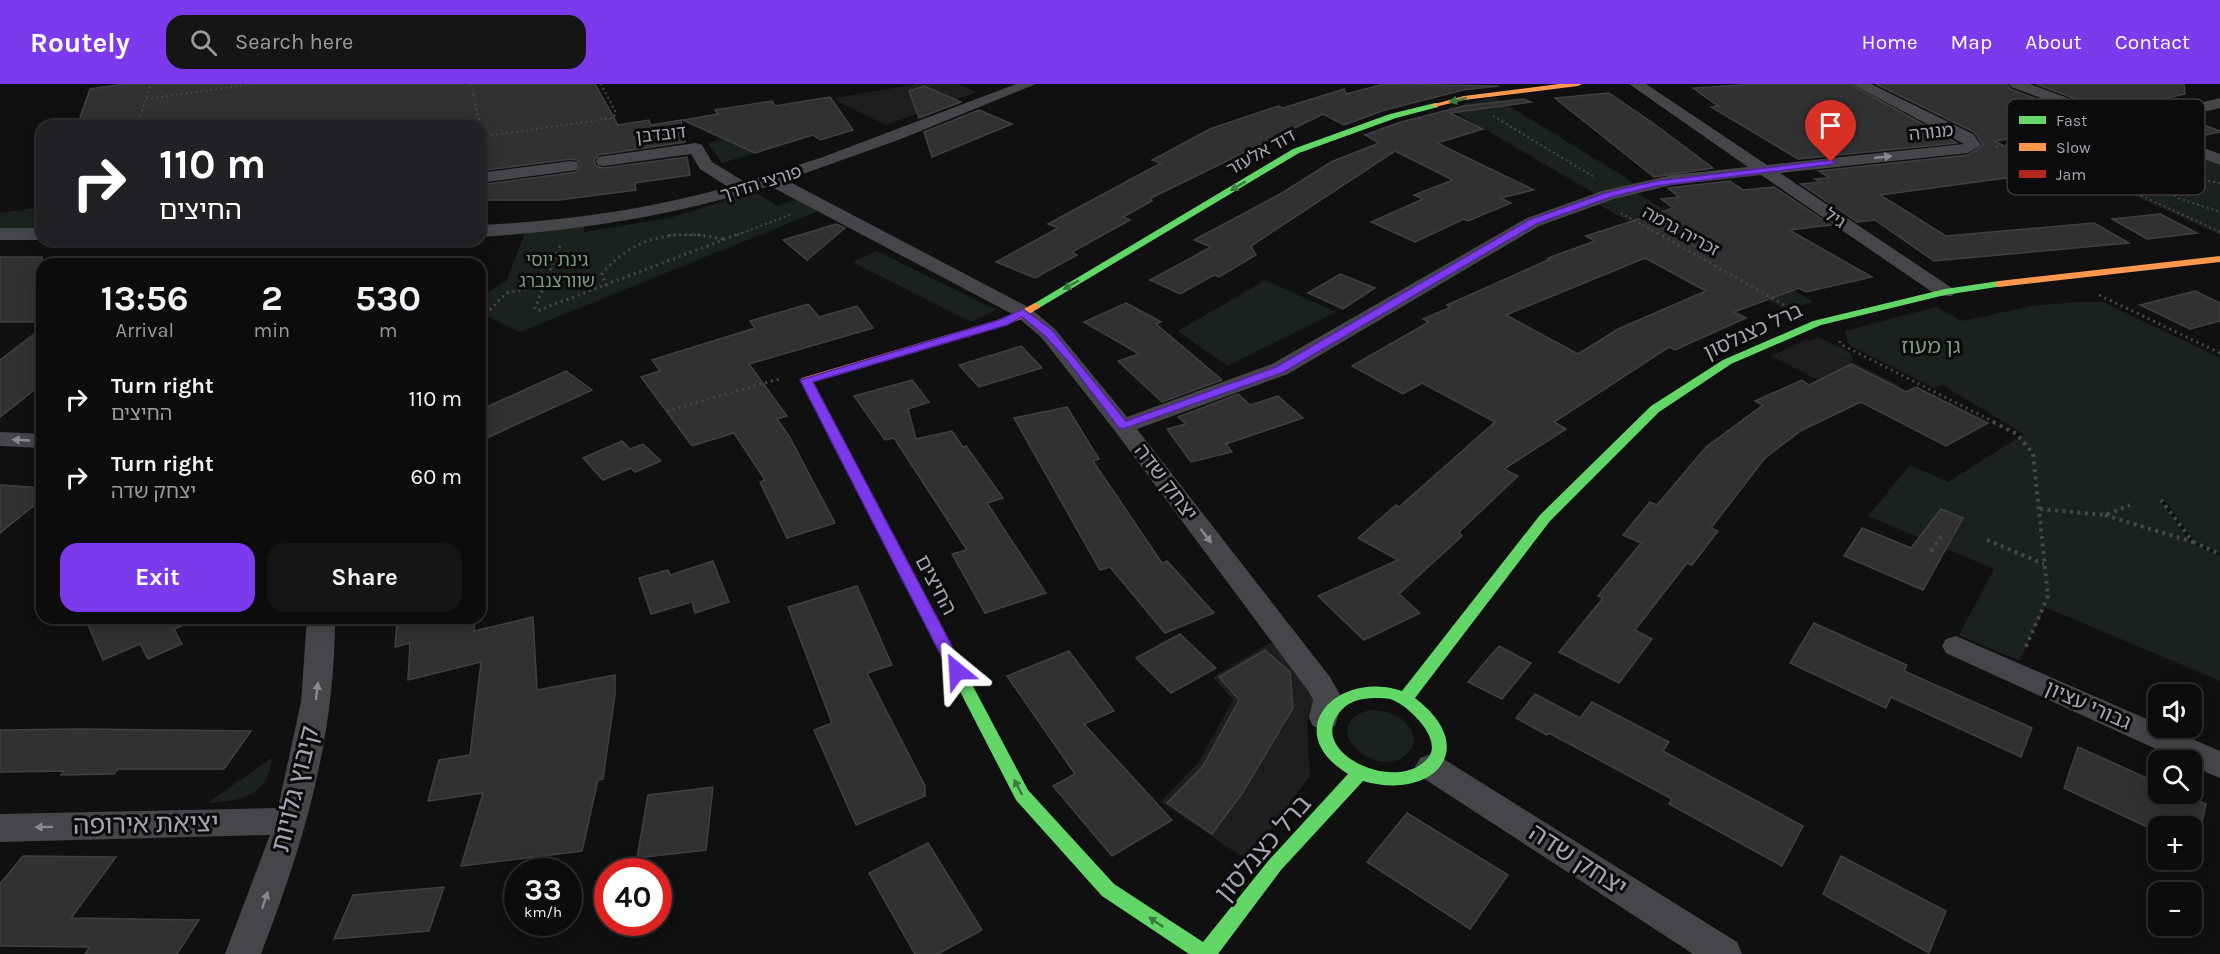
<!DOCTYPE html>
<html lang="en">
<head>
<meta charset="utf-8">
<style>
	:root { --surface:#0c0c0d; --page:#151516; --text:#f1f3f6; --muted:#9a9b9d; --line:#2c2c2e; --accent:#7c3aed }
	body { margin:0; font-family:Karla,"Noto Sans Hebrew",sans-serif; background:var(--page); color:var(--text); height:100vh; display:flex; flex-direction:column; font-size:22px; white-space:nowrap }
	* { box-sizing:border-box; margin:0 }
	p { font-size:20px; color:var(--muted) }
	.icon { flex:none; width:33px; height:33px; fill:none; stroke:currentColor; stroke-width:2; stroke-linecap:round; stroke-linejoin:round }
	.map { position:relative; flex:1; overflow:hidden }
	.details { position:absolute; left:36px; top:174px; width:450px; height:366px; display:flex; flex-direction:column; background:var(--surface); border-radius:18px; box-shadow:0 3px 15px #0003,0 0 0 2px var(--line) }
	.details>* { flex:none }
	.hud { position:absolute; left:36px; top:36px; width:450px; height:126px; border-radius:18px; box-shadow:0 3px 15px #0003,0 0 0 2px var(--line); background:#202124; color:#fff; overflow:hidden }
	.buttons { position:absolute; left:2148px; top:600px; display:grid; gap:12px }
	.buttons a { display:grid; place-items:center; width:54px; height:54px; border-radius:12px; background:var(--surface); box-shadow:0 3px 15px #0003,0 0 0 2px var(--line); font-size:30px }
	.speed { position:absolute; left:504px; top:774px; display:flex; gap:12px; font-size:30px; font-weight:700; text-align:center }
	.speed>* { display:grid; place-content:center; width:78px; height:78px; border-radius:50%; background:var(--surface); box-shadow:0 3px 15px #0003,0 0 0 2px var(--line); line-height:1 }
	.speed small { font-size:15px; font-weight:400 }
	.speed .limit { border:9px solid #d22; background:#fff; color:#111 }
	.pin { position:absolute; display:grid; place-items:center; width:51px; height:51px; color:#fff; margin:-62px -26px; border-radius:50% 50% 50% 0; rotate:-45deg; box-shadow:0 0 6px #0007 }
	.pin .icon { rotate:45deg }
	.me { position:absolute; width:66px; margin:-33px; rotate:333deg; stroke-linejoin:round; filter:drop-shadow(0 0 4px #0008) }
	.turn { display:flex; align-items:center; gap:21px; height:126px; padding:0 24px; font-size:27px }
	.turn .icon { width:78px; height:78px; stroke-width:2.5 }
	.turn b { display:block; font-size:42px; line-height:51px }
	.eta { display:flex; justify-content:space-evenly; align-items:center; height:102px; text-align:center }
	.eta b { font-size:36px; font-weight:700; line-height:42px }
	.action { display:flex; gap:12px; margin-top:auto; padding:12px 24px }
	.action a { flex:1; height:69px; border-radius:18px; background:var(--accent); color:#fff; font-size:24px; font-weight:700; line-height:69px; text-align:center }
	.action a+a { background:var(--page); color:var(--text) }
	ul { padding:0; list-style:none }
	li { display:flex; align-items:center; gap:18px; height:78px; padding:0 24px }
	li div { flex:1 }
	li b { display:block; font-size:22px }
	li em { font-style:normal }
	header { display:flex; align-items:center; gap:36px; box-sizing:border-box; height:84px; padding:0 30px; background:var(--accent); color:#fff }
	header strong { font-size:28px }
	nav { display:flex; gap:33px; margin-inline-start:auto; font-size:21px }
	.search { width:420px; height:54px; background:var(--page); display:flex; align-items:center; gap:15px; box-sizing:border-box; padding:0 21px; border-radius:18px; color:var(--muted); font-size:22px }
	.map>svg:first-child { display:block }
</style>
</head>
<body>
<header>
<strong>Routely</strong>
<div class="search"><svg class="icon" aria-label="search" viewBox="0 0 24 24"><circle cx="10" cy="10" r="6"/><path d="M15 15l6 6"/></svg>Search here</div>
<nav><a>Home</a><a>Map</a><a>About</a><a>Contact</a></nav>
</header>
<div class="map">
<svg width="2220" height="870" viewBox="0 0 2220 870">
	<rect width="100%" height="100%" fill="#101011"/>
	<!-- built -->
	<g fill="#1e1d1f">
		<polygon points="917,0 957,0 977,8 886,41 842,20 835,14"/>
		<polygon points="1807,255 1900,302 1864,320 1771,272"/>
		<polygon points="1271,558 1297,584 1316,613 1307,640 1310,692 1248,777 1161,718 1198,679 1233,616 1213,593"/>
	</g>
	<!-- green -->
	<g fill="#1b211c">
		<polygon points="1494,13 1641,103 1631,105 1813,218 1786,226 1596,119 1604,115 1448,24"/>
		<polygon points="2116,41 2220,80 2220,151 2117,103 2105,105 2014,62"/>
		<polygon points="733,52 758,68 722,79 708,59"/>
		<polygon points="753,107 778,122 796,115 819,127 520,248 480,229 480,213 507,196 526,146 584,141 584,148 674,133"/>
		<polygon points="42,123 42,147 0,148 0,129"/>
		<polygon points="877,167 996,226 971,238 852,178"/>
		<polygon points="1265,196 1336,228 1227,282 1178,247"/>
		<polygon points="2077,218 2103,218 2220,274 2220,469 2195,458 2167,419 2160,416 2192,460 2220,472 2220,597 2045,523 2019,577 1959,551 1994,485 1868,432 1910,381 1948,398 2024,350 1942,301 1934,304 1849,261 1845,247 1936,223 1962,237 2032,222"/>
		<polygon points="1818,253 1851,269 1853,278 1810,257"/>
		<path d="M1369 626C1391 626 1413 635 1414 659 1392 710 1308 644 1369 626Z"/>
		<path d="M272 674C268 713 241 717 207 719Z"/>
	</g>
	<!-- building -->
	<g fill="#313133" stroke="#404044" stroke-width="1.5" fill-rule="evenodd">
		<polygon points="124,0 595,0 618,41 649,36 651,41 681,36 685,58 598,71 594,76 596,82 604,84 687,73 690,91 635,99 636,106 559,116 480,116 480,101 577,88 581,81 577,76 571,75 480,87 480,42 77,42 90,5"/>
		<polygon points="1384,0 1499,2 1463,6 1385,26 1344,41 1323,30 1151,114 1152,117 1123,133 1130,136 1072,168 1077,171 1035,194 996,178 1058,144 1048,140 1161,79 1152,76 1210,45 1278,22 1283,24 1344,5 1346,10"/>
		<polygon points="1758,0 1850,0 1957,59 1798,75 1711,23 1718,22 1693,4"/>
		<polygon points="1876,0 2007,0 2010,5 2157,60 2126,65 2078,45 1994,57 2057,87 1880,111 1946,152 2094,139 2129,159 1934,177 1875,136 1857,138 1801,100 1820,98 1815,95 1830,94 1819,87 1968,71 1983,61 1974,48"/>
		<polygon points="2036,0 2184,0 2185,10 2149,18 2152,19 2146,21 2160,26 2127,34"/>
		<polygon points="924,2 961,18 919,34 909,7"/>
		<polygon points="1609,9 1650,37 1713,84 1654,93 1555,14"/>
		<polygon points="830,13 853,46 820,56 813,51 755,69 683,36 718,30 715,26 772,17 775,22"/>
		<polygon points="1524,15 1531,18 1450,29 1483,45 1437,59 1534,106 1500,114 1511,119 1468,137 1464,135 1415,158 1371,138 1423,115 1414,111 1453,96 1395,67 1251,162 1256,171 1219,193 1214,191 1180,210 1150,196 1211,163 1194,156 1282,109 1331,78 1379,59 1365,51 1401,38 1464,22"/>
		<polygon points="979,26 1012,40 932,73 924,48"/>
		<polygon points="2185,34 2220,47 2220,48 2184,55 2151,42"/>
		<path d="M1730 97 1743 106 1774 103 1831 141 1789 146 1872 193 1806 208 1799 204 1734 228 1746 234 1675 266 1669 263 1554 338 1566 345 1504 385 1518 392 1459 448 1462 452 1399 510 1420 529 1364 556 1318 512 1398 476 1358 454 1396 421 1399 423 1495 338 1422 299 1403 310 1352 282 1429 238 1423 235 1451 223 1447 221 1550 175 1548 174 1595 157 1586 152 1673 124 1661 115 1679 113 1668 104ZM1645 174 1706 207 1618 245 1578 270 1506 231Z"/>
		<polygon points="2160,130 2197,149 2147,155 2112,135"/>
		<polygon points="836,140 845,144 807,176 783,156"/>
		<rect x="0" y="173" width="42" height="65"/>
		<polygon points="1340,190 1375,204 1343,225 1308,209"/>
		<polygon points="2195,207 2220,219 2220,237 2190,245 2140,221"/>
		<polygon points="1126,219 1161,238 1156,240 1222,296 1162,318 1118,277 1139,270 1084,238"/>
		<polygon points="808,220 819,233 857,222 873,244 749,280 787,332 777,335 789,352 835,439 787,454 760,398 765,396 734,349 692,362 641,293 660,287 652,276 755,244 750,237"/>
		<polygon points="42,244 42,300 0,333 0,276"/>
		<polygon points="1021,262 1042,284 979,303 959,281"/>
		<polygon points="1851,280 1906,308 1916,303 1988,339 1946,362 1861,318 1802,346 1765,374 1711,444 1718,447 1692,481 1687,479 1635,546 1652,555 1619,599 1559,568 1603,514 1598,512 1641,459 1623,451 1650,418 1657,421 1706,363 1763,321 1755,317 1802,296 1809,301"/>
		<polygon points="566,287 592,306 480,357 480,326"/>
		<polygon points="912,296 929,318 908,325 916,355 952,347 963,363 966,362 1003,414 987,419 1046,509 985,529 952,470 967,466 894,354 885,356 854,312"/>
		<polygon points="1238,310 1250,321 1278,312 1303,334 1226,360 1232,368 1191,378 1167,345 1186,340 1178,333"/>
		<polygon points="1067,323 1099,375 1093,377 1162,479 1167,477 1214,529 1165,549 1110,483 1100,486 1014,334"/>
		<polygon points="622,357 630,365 643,360 661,377 635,388 631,384 603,396 583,374"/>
		<polygon points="0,401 42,404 42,415 0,449"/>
		<polygon points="1941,425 1963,434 1923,506 1844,472 1862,444 1911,464"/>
		<polygon points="713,477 729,518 695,529 692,518 651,530 639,494 668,486 670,491"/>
		<polygon points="857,502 892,581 867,589 925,702 925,712 856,741 814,646 832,639 788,523"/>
		<polygon points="533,533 537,606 615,591 615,611 603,695 598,696 582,767 461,782 483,709 428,717 439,676 470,671 481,578 408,596 410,559 395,563 397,537 410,534 475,534 474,547"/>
		<polygon points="85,534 200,534 174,545 182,560 148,575 140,560 103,576"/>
		<polygon points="1814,539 1907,581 1904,587 2032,644 2021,673 1891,613 1886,624 1790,579"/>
		<polygon points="1180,550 1216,584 1171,609 1136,574"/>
		<polygon points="1499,562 1531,579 1502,615 1468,598"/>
		<polygon points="1265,566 1290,588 1293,624 1243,708 1212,750 1167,719 1203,682 1239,616 1219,593"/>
		<polygon points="1069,567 1114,627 1084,640 1172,736 1112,772 1053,702 1075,690 1007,592"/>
		<polygon points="1535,610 1580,634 1592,618 1669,658 1663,667 1803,742 1782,782 1669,720 1672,715 1549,649 1547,651 1516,634"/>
		<polygon points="0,646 81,645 251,647 224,685 118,685 114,690 61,691 64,687 0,688"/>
		<polygon points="2078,663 2158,699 2158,710 2182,710 2206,720 2196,766 2192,764 2192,742 2158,742 2158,748 2064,704"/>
		<polygon points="713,703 706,766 637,774 648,711"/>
		<polygon points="1407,729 1508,791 1470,845 1367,778"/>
		<polygon points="928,759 982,846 938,870 915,870 869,789"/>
		<polygon points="23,772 116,773 71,834 199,836 177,870 85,870 90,863 0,862 0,800"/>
		<polygon points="1841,772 1946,827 1929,869 1823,810"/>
		<polygon points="444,803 429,847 334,855 353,811"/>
	</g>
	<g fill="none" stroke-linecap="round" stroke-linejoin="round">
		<!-- path-far2 -->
		<g stroke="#47474b" stroke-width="2" stroke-dasharray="2 3" stroke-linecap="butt">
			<polyline points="471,0 482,48 487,52 613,34 616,29 601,0"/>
			<polyline points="146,15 253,0"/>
			<polyline points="1493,32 1594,93"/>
			<polyline points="137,42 151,0"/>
			<polyline points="2023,57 2220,148"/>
			<polyline points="1996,63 2080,46"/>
			<polyline points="2220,99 2190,93 2162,97 2161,102 2178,114 2220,128"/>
			<polyline points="1621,129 1660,151"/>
			<polyline points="669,151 703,151"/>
			<polyline points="737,151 792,130"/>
		</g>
		<!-- path-far1 -->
		<g stroke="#47474b" stroke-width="3" stroke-dasharray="2 4" stroke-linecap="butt">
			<polyline points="1657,149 1790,224"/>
			<polyline points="560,162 535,224 537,227 741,149"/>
			<path d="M606 202 602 190C634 151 679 144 726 156"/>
			<polyline points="2099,211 2220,269"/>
			<polyline points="490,226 506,209 545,201"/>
			<polyline points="1840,257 1840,260 1996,339"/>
			<polyline points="667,327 779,295"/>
		</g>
		<!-- path -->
		<g stroke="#47474b" stroke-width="4" stroke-dasharray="3 4.5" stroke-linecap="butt">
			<polyline points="1993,338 2017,350 2033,370 2048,512 2024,567"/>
			<polyline points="2040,425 2105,431 2130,421"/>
			<polyline points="2105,431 2193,458 2161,416"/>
			<polyline points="1987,456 2044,480"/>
			<polyline points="2193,458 2220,470"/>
			<polyline points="1931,467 1944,448"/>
		</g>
		<!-- street -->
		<g fill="#45464a" fill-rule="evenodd">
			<path d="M1016 0H1036L901 55 786 96 1030 224 1055 245 1127 333 1272 280 1527 134 1602 107 1672 91 1748 83 1629 0H1646L1767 81 1964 60 1852 0H1871L1973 50 1981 61 1968 69 1780 89 1952 204 1955 208 1952 212H1938L1761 91 1672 101 1614 115 1539 142 1288 290 1137 345 1330 593 1343 616 1335 642 1324 646 1313 642 1309 634 1313 616 1309 608 1115 347 1041 253 1016 232 770 102C676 131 579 147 480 153V141C565 137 646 126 728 103L700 85 691 70 604 82 598 81 596 77 598 73 696 59 702 61 712 78 745 98 823 73Z"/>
			<polygon points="2009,0 2030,0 2127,36 2220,14 2220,24 2143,42 2220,70 2220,81 2011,3"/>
			<polygon points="571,77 577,78 579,82 577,86 480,99 480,89"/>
			<rect x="0" y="144" width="42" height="12"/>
			<polygon points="0,348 42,350 42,364 0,362"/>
			<path d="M307 534H335C335 654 304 759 261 870H225L270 751 0 758V730L278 724 301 618Z"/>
			<polygon points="1956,552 2158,640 2158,644 2167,644 2220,667 2220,694 2192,682 2192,676 2180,676 1946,569 1942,562 1946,555"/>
			<polygon points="1431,670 1442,674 1737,858 1742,870 1693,870 1420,692 1415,683 1420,674"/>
		</g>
		<!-- fast -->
		<g fill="#63d668" fill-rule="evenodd">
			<polygon points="1435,19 1438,19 1438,23 1396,34 1299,69 1039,224 1035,225 1030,222 1293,65 1390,30"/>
			<path d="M1999 197 2003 198V202L1945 211 1821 241 1731 280 1659 328 1550 437 1415 614C1483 666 1431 717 1363 697L1281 786 1218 870H1189L1102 812 1016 716 935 559 938 555H948L1028 706 1114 800 1203 858 1269 776 1348 690C1278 647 1338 585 1402 607L1540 431 1651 322 1723 276 1813 237 1945 205ZM1376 614C1380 614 1385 614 1390 615 1407 620 1444 655 1428 674 1397 711 1307 669 1339 629 1348 617 1361 614 1376 614Z"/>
		</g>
		<!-- slow -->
		<g fill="#ff974d" fill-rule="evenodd">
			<polygon points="1559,0 1582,0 1578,2 1464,16 1435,23 1431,21 1464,12"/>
			<polygon points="2220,172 2220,178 1999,203 1994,200 1999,197"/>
			<polygon points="1035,219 1040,222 1039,224 1019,236 813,298 828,327 826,330 818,330 800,296 802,294 1011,232"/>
		</g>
		<!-- jam -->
		<polygon fill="#b3261e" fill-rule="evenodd" points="822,323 828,327 951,559 948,563 938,563 935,559 816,327"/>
	</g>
	<!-- one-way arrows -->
	<defs><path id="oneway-solid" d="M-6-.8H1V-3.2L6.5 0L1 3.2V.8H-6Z" transform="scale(1.5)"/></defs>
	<g fill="#3b7b3f">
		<use href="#oneway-solid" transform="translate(1458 16) rotate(166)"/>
		<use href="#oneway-solid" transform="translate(1238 102) rotate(149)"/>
		<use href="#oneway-solid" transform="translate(1071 201) rotate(150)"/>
		<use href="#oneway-solid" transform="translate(1018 703) rotate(-118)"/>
		<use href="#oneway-solid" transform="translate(1156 838) rotate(-146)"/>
	</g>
	<g fill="#878892">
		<use href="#oneway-solid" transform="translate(1883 73) rotate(-6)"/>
		<use href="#oneway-solid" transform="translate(21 356) rotate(-177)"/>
		<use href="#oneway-solid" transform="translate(1206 452) rotate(53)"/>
		<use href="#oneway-solid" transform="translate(317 607) rotate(-83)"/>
		<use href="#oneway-solid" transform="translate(44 743) rotate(179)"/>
		<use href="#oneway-solid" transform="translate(265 816) rotate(-71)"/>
	</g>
	<!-- route -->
	<polygon fill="#7c3aed" stroke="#51269a" stroke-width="1.5" points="1831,76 1835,78 1834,80 1656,102 1611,113 1536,140 1284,288 1123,345 1119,344 1067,276 1044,251 1022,233 1007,241 813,298 965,587 957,593 949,587 800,296 999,236 1023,225 1052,246 1126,337 1276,283 1529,136 1605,109 1656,97"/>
	<g text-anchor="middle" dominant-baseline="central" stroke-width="6" stroke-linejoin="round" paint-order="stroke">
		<!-- far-street labels -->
		<g font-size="18" fill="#a3a5b1" stroke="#0b0b0c">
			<text transform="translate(1931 48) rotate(-6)">מנורה</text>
			<text transform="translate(661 50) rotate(-6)">דובדבן</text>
			<text transform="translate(1261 68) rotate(-29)">דוד אלעזר</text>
			<text transform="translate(761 99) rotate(-17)">פורצי הדרך</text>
			<text transform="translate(1835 134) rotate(34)">גיל</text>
			<text transform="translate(1681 147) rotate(29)">זכריה גרמה</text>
		</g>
		<!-- far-park labels -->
		<g font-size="18" fill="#7b9b80" stroke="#0b0b0c">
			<text x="557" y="176">גינת יוסי<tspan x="557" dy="21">שוורצנברג</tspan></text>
		</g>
		<!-- street labels -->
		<g font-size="21" fill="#a3a5b1" stroke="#0b0b0c">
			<text transform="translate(1753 247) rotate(-25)">ברל כצנלסון</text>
			<text transform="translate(1166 398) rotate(53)">יצחק שדה</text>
			<text transform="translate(936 501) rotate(62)">החיצים</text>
			<text transform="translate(2088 621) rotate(24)">גבורי עציון</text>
		</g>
		<!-- park labels -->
		<g font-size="21" fill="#7b9b80" stroke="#0b0b0c">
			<text x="1931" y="262">גן מעוז</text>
		</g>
		<!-- near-street labels -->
		<g font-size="26" fill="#a3a5b1" stroke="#0b0b0c">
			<text transform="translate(295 705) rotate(-76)">קיבוץ גלויות</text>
			<text transform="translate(146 740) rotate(-1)">יציאת אירופה</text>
			<text transform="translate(1263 764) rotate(-49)">ברל כצנלסון</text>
			<text transform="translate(1578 776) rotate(33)">יצחק שדה</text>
		</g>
	</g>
	<!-- legend -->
	<rect x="2007" y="15" width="198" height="96" rx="9" fill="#0b0b0c" stroke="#39393e" stroke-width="1.5"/>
	<rect x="2019" y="32" width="27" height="8" fill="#63d668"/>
	<rect x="2019" y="59" width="27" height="8" fill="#ff974d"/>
	<rect x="2019" y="86" width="27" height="8" fill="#b3261e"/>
	<g font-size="16" fill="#a3a5b1">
		<text x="2056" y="42">Fast</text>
		<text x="2056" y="69">Slow</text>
		<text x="2056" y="96">Jam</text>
	</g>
</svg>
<div class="buttons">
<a><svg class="icon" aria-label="sound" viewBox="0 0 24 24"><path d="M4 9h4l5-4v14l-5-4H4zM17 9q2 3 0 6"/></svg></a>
<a><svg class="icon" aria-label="search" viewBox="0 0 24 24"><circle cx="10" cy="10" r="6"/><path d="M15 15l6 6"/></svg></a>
<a>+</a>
<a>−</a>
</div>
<div class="speed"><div>33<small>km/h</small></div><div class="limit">40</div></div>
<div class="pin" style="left:1831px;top:78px;background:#d93025"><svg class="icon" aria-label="arrive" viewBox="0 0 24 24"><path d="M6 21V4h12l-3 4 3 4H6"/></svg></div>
<svg class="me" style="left:957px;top:587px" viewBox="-20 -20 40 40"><path d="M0-17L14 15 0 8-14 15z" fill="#7c3aed" stroke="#fff" stroke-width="4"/></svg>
<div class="hud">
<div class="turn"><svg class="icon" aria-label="right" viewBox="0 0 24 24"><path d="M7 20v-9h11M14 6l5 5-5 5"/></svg><div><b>110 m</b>החיצים</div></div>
</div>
<section class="details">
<div class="eta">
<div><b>13:56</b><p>Arrival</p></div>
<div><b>2</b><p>min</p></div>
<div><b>530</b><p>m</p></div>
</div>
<ul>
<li><svg class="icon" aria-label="right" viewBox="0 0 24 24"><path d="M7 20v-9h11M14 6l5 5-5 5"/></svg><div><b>Turn right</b><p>החיצים</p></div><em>110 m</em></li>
<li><svg class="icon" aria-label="right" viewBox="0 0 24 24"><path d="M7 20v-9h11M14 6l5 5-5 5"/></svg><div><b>Turn right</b><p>יצחק שדה</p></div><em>60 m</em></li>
</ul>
<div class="action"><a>Exit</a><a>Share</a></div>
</section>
</div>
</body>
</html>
